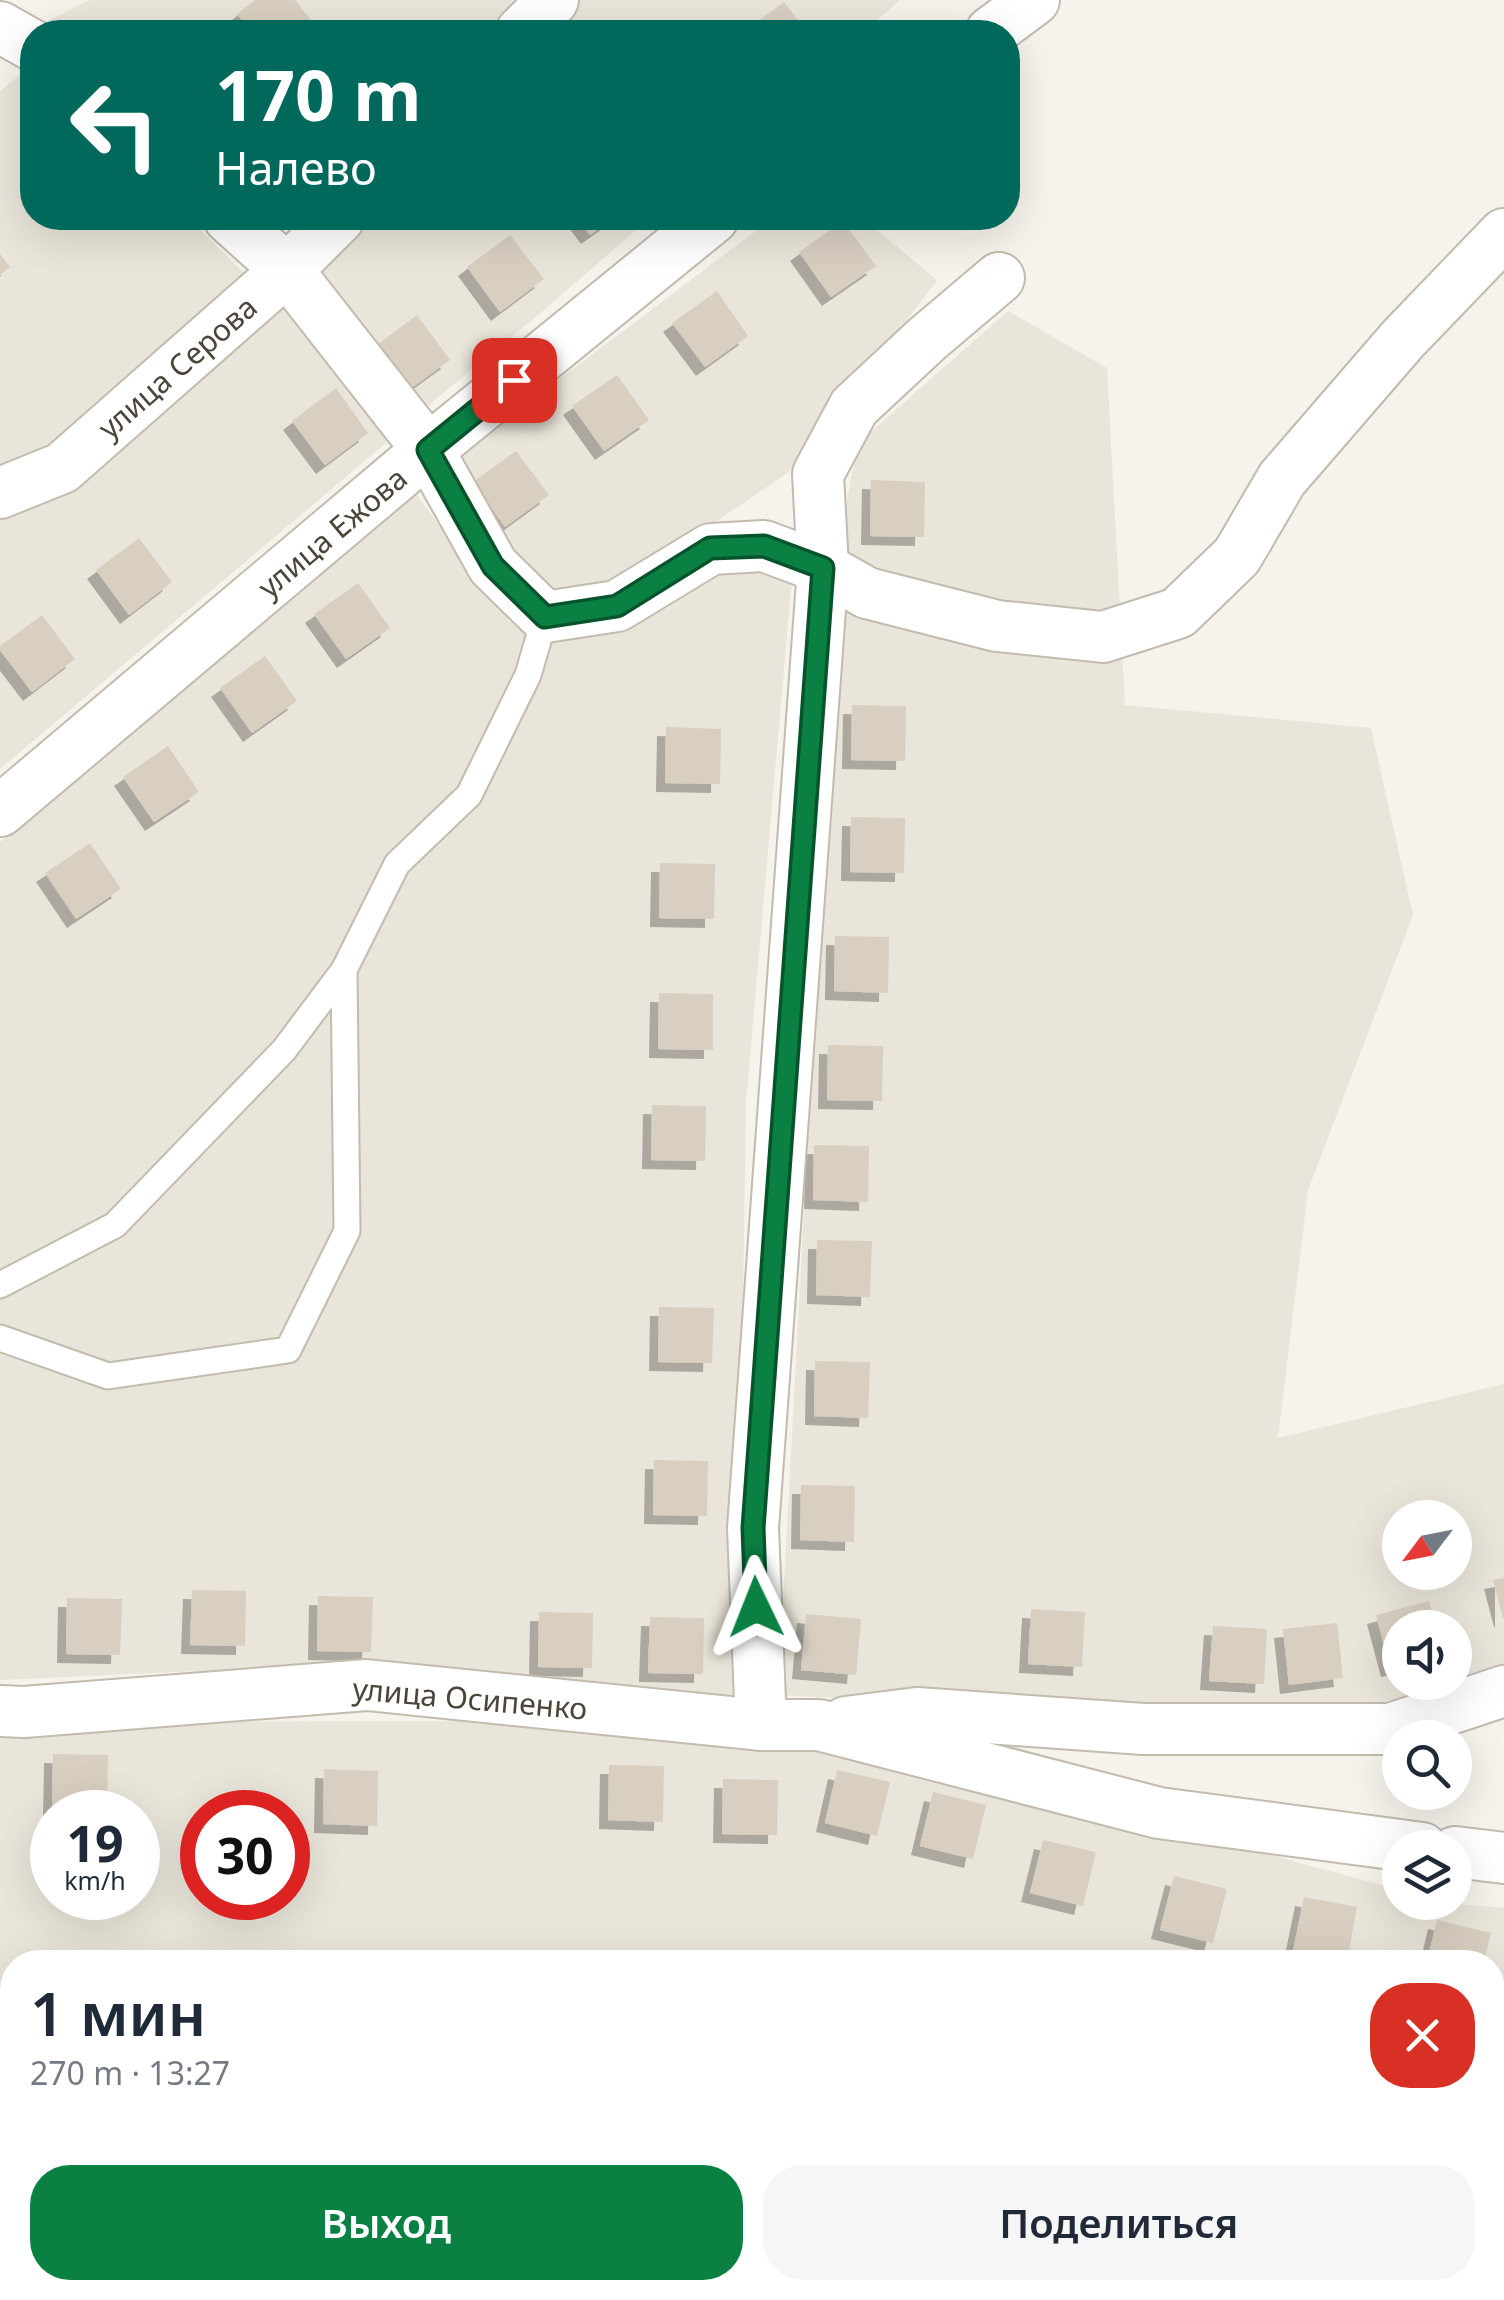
<!DOCTYPE html>
<html lang="ru">
<head>
<meta charset="utf-8">
<style>
	:root { --surface:#fff; --page:#f6f6f7; --text:#1f2937; --muted:#747a83; --accent:#0b8043 }
	body { margin:0; font-family:"Noto Sans",sans-serif; background:var(--page); color:var(--text); height:100vh; display:flex; flex-direction:column; font-size:38px; white-space:nowrap }
	* { box-sizing:border-box; margin:0 }
	p { font-size:32px; color:var(--muted) }
	.icon { flex:none; width:55px; height:55px; fill:none; stroke:currentColor; stroke-width:2; stroke-linecap:round; stroke-linejoin:round }
	.map { position:relative; flex:1; overflow:hidden }
	.drawer { position:absolute; left:0px; top:1950px; width:1505px; height:350px; display:flex; flex-direction:column; background:var(--surface); border-radius:40px 40px 0 0; box-shadow:0 10px 40px #0002 }
	.drawer>* { flex:none }
	.hud { position:absolute; left:20px; top:20px; width:1000px; height:210px; border-radius:40px; box-shadow:0 10px 40px #0002; background:#00695c; color:#fff; overflow:hidden }
	.needle { width:65px; rotate:238deg }
	.controls { position:absolute; left:1382px; top:1500px; display:grid; gap:20px }
	.controls a { display:grid; place-items:center; width:90px; height:90px; border-radius:50%; background:var(--surface); box-shadow:0 10px 40px #0002; font-size:50px }
	.speed { position:absolute; left:30px; top:1790px; display:flex; gap:20px; font-size:50px; font-weight:700; text-align:center }
	.speed>* { display:grid; place-content:center; width:130px; height:130px; border-radius:50%; background:var(--surface); box-shadow:0 10px 40px #0002; line-height:1 }
	.speed small { font-size:25px; font-weight:400 }
	.speed .limit { border:15px solid #d22; background:#fff; color:#111 }
	.pin { position:absolute; display:grid; place-items:center; width:85px; height:85px; color:#fff; margin:-42px; border-radius:20px; box-shadow:0 5px 15px #0006 }
	.me { position:absolute; width:110px; margin:-55px; rotate:358deg; stroke-linejoin:round; filter:drop-shadow(0 0 8px #0008) }
	.turn { display:flex; align-items:center; gap:35px; height:210px; padding:0 30px; font-size:45px }
	.turn .icon { width:130px; height:130px; stroke-width:2.5 }
	.turn b { display:block; font-size:70px; line-height:85px }
	.round { display:grid; place-items:center; flex:none; width:105px; height:105px; border-radius:40px; background:var(--page) }
	.headline { display:flex; align-items:center; justify-content:space-between; height:170px; padding:0 30px }
	h1 { font-size:60px; font-weight:600; line-height:75px }
	.primary-button { display:flex; gap:20px; margin-top:auto; padding:20px 30px }
	.primary-button a { flex:1; height:115px; border-radius:40px; background:var(--accent); color:#fff; font-size:40px; font-weight:600; line-height:115px; text-align:center }
	.primary-button a+a { background:var(--page); color:var(--text) }
	.map>svg:first-child { display:block }
</style>
</head>
<body>
<div class="map">
<svg width="1504" height="2300" viewBox="0 0 1504 2300">
	<defs>
		<filter id="shadow"><feDropShadow dx="-9" dy="9" stdDeviation="0" flood-color="#0004"/></filter>
	</defs>
	<rect width="100%" height="100%" fill="#f6f3ec"/>
	<!-- residential -->
	<g fill="#eae5da" fill-rule="evenodd">
		<polygon points="89,0 517,0 485,32 50,32 41,24"/>
		<polygon points="578,0 900,0 863,32 545,32"/>
		<polygon points="32,65 32,218 188,218 245,274 37,454 0,468 0,91"/>
		<polygon points="362,218 650,218 537,316 414,417 309,271"/>
		<polygon points="773,218 863,218 937,280 796,467 594,605 540,598 443,467"/>
		<polygon points="295,294 399,432 0,769 0,520 103,468"/>
		<path d="M1008 311 1107 368 1125 705 1371 728 1413 915 1308 1190 1278 1438 1504 1384V1668L1455 1682V1628H1400V1682L1453 1683 1384 1702 1117 1712 778 1695 840 542 857 444ZM1400 1518H1455V1572H1400Z"/>
		<polygon points="416,494 510,622 566,628 727,554 792,577 746,1103 737,1696 491,1682 325,1665 0,1680 0,842"/>
		<path d="M476 1721 882 1750 1400 1890V1902L1447 1903 1504 1908V2206L1492 2202V1962H12V2204L0 2203V1722ZM52 1812H138V1898H52ZM202 1812H288V1898H202Z"/>
		<polygon points="0,2269 12,2269 12,2288 182,2288 182,2300 0,2300"/>
		<polygon points="239,2288 585,2288 587,2300 239,2300"/>
	</g>
	<!-- building -->
	<g fill="#d8cfc1" filter="url(#shadow)">
		<polygon points="255,0 295,0 314,24 303,32 251,32 237,14"/>
		<polygon points="784,2 807,32 744,32"/>
		<polygon points="577,218 614,218 590,235"/>
		<polygon points="843,221 876,266 831,297 799,252"/>
		<polygon points="510,235 544,279 500,312 467,267"/>
		<polygon points="0,254 10,267 0,275"/>
		<polygon points="717,291 748,336 705,367 672,323"/>
		<polygon points="417,315 450,360 406,392 373,348"/>
		<polygon points="617,375 649,420 604,451 572,406"/>
		<polygon points="336,388 368,433 325,465 292,421"/>
		<polygon points="516,451 549,495 505,527 473,482"/>
		<polygon points="871,480 925,482 924,537 870,536"/>
		<polygon points="139,538 172,582 129,615 96,570"/>
		<polygon points="358,583 390,628 346,659 314,614"/>
		<polygon points="42,615 75,659 32,692 0,650 0,646"/>
		<polygon points="265,656 297,701 252,733 220,688"/>
		<polygon points="852,705 906,706 905,761 851,760"/>
		<polygon points="666,727 721,729 720,784 665,783"/>
		<polygon points="168,746 199,792 154,822 123,777"/>
		<polygon points="851,817 905,818 904,873 850,872"/>
		<polygon points="90,843 121,889 76,919 45,873"/>
		<polygon points="660,863 715,864 714,919 659,918"/>
		<polygon points="835,936 889,937 888,993 834,991"/>
		<polygon points="659,993 713,994 713,1050 658,1049"/>
		<polygon points="828,1045 883,1046 882,1101 827,1100"/>
		<polygon points="652,1105 706,1106 705,1161 651,1160"/>
		<polygon points="814,1145 869,1146 868,1202 813,1200"/>
		<polygon points="817,1240 872,1241 870,1297 816,1295"/>
		<polygon points="659,1307 714,1308 712,1363 658,1362"/>
		<polygon points="815,1361 870,1362 868,1418 814,1416"/>
		<polygon points="654,1460 708,1461 707,1516 653,1515"/>
		<polygon points="801,1485 855,1486 854,1542 800,1540"/>
		<polygon points="1504,1578 1504,1618 1503,1618 1493,1580"/>
		<polygon points="192,1590 246,1591 245,1646 190,1645"/>
		<polygon points="318,1596 373,1597 371,1652 317,1651"/>
		<polygon points="67,1598 122,1599 120,1655 66,1654"/>
		<polygon points="1429,1601 1436,1628 1400,1628 1400,1666 1390,1668 1376,1615"/>
		<polygon points="1031,1609 1085,1612 1082,1667 1028,1664"/>
		<polygon points="539,1612 593,1613 592,1668 538,1667"/>
		<polygon points="806,1614 861,1619 856,1675 801,1670"/>
		<polygon points="650,1617 704,1618 703,1674 648,1673"/>
		<polygon points="1337,1623 1343,1678 1289,1685 1283,1629"/>
		<polygon points="1213,1626 1267,1629 1264,1684 1209,1681"/>
		<polygon points="53,1754 108,1755 107,1810 52,1809"/>
		<polygon points="609,1765 664,1766 663,1822 608,1820"/>
		<polygon points="324,1769 378,1771 377,1826 323,1824"/>
		<polygon points="837,1770 890,1782 877,1836 825,1823"/>
		<polygon points="723,1779 778,1780 777,1835 722,1834"/>
		<polygon points="933,1792 986,1805 973,1859 920,1846"/>
		<polygon points="1043,1840 1096,1852 1083,1906 1030,1893"/>
		<polygon points="1174,1876 1227,1889 1213,1943 1160,1930"/>
		<polygon points="1304,1897 1357,1907 1347,1962 1293,1951"/>
		<polygon points="1437,1920 1491,1933 1484,1962 1427,1962"/>
		<polygon points="0,2287 8,2288 8,2300 0,2300"/>
		<polygon points="108,2288 149,2288 150,2300 109,2300"/>
		<polygon points="999,2288 1309,2288 1339,2300 1045,2300"/>
		<polygon points="1403,2288 1422,2288 1482,2298 1482,2300 1398,2300"/>
		<polygon points="444,2291 490,2298 490,2300 443,2300"/>
	</g>
	<g fill="none" stroke-linecap="round" stroke-linejoin="round">
		<!-- service casing -->
		<g stroke="#c2bbae" stroke-width="29">
			<g id="service">
				<polyline points="0,1285 115,1225 284,1050 344,970 397,864 469,795 528,675 545,617"/>
				<polyline points="0,1338 108,1376 288,1350 347,1231 344,970"/>
			</g>
		</g>
		<!-- minor casing -->
		<g stroke="#c2bbae" stroke-width="54">
			<g id="minor">
				<polyline points="0,27 32,45"/>
				<polyline points="521,32 553,0"/>
				<polyline points="991,32 1034,0"/>
				<polyline points="229,218 287,270 428,450 493,566 545,617 617,606 711,549 764,546 823,568 867,593 997,626 1103,637 1178,613 1237,556 1282,479 1403,339 1504,234"/>
				<polyline points="0,493 62,468 287,270 339,218"/>
				<polyline points="0,811 428,450 713,218"/>
				<polyline points="0,1711 24,1712 367,1685 761,1725 819,1725 1159,1813 1422,1848"/>
				<polyline points="846,1722 917,1713 1143,1729 1390,1729 1504,1691"/>
				<polyline points="761,1725 753,1528 823,568 818,474 854,407 927,339 999,278"/>
				<polyline points="1455,1852 1504,1858"/>
				<polyline points="0,2255 12,2256"/>
				<polyline points="201,2288 202,2300"/>
				<polyline points="809,2288 854,2300"/>
			</g>
		</g>
		<!-- service -->
		<use href="#service" stroke="#fff" stroke-width="25"/>
		<!-- minor -->
		<use href="#minor" stroke="#fff" stroke-width="50"/>
	</g>
	<g fill="none" stroke-linecap="round" stroke-linejoin="round">
		<!-- route casing -->
		<g stroke="#07532c" stroke-width="25">
			<polyline id="route" points="514,380 428,450 493,566 545,617 617,606 710,548 764,546 823,568 753,1528 756,1607"/>
		</g>
		<!-- route -->
		<use href="#route" stroke="#0b8043" stroke-width="18"/>
	</g>
	<g text-anchor="middle" dominant-baseline="central" stroke-width="8" stroke-linejoin="round" paint-order="stroke">
		<!-- street labels -->
		<g font-size="30" fill="#4b4439" stroke="#fff">
			<text transform="translate(177 367) rotate(-41)">улица Серова</text>
			<text transform="translate(332 532) rotate(-40)">улица Ежова</text>
			<text transform="translate(470 1698) rotate(5)">улица Осипенко</text>
		</g>
	</g>
</svg>
<div class="controls">
<a><svg class="needle" viewBox="-14 -14 28 28"><path d="M0-13l5 13h-10z" fill="#e53935"/><path d="M0 13l5-13h-10z" fill="#747a83"/></svg></a>
<a><svg class="icon" aria-label="sound" viewBox="0 0 24 24"><path d="M4 9h4l5-4v14l-5-4H4zM17 9q2 3 0 6"/></svg></a>
<a><svg class="icon" aria-label="search" viewBox="0 0 24 24"><circle cx="10" cy="10" r="6"/><path d="M15 15l6 6"/></svg></a>
<a><svg class="icon" aria-label="layers" viewBox="0 0 24 24"><path d="M12 4l9 5-9 5-9-5zM3 14l9 5 9-5"/></svg></a>
</div>
<div class="speed"><div>19<small>km/h</small></div><div class="limit">30</div></div>
<div class="pin" style="left:514px;top:380px;background:#d93025"><svg class="icon" aria-label="arrive" viewBox="0 0 24 24"><path d="M6 21V4h12l-3 4 3 4H6"/></svg></div>
<svg class="me" style="left:756px;top:1607px" viewBox="-20 -20 40 40"><path d="M0-17L14 15 0 8-14 15z" fill="#0b8043" stroke="#fff" stroke-width="4"/></svg>
<div class="hud">
<div class="turn"><svg class="icon" aria-label="left" viewBox="0 0 24 24"><path d="M17 20v-9H6M10 6l-5 5 5 5"/></svg><div><b>170 m</b>Налево</div></div>
</div>
<section class="drawer">
<div class="headline"><div><h1>1 мин</h1><p>270 m · 13:27</p></div><a class="round" style="background:#d93025;color:#fff"><svg class="icon" aria-label="close" viewBox="0 0 24 24"><path d="M6 6l12 12M18 6L6 18"/></svg></a></div>
<div class="primary-button"><a>Выход</a><a>Поделиться</a></div>
</section>
</div>
</body>
</html>
